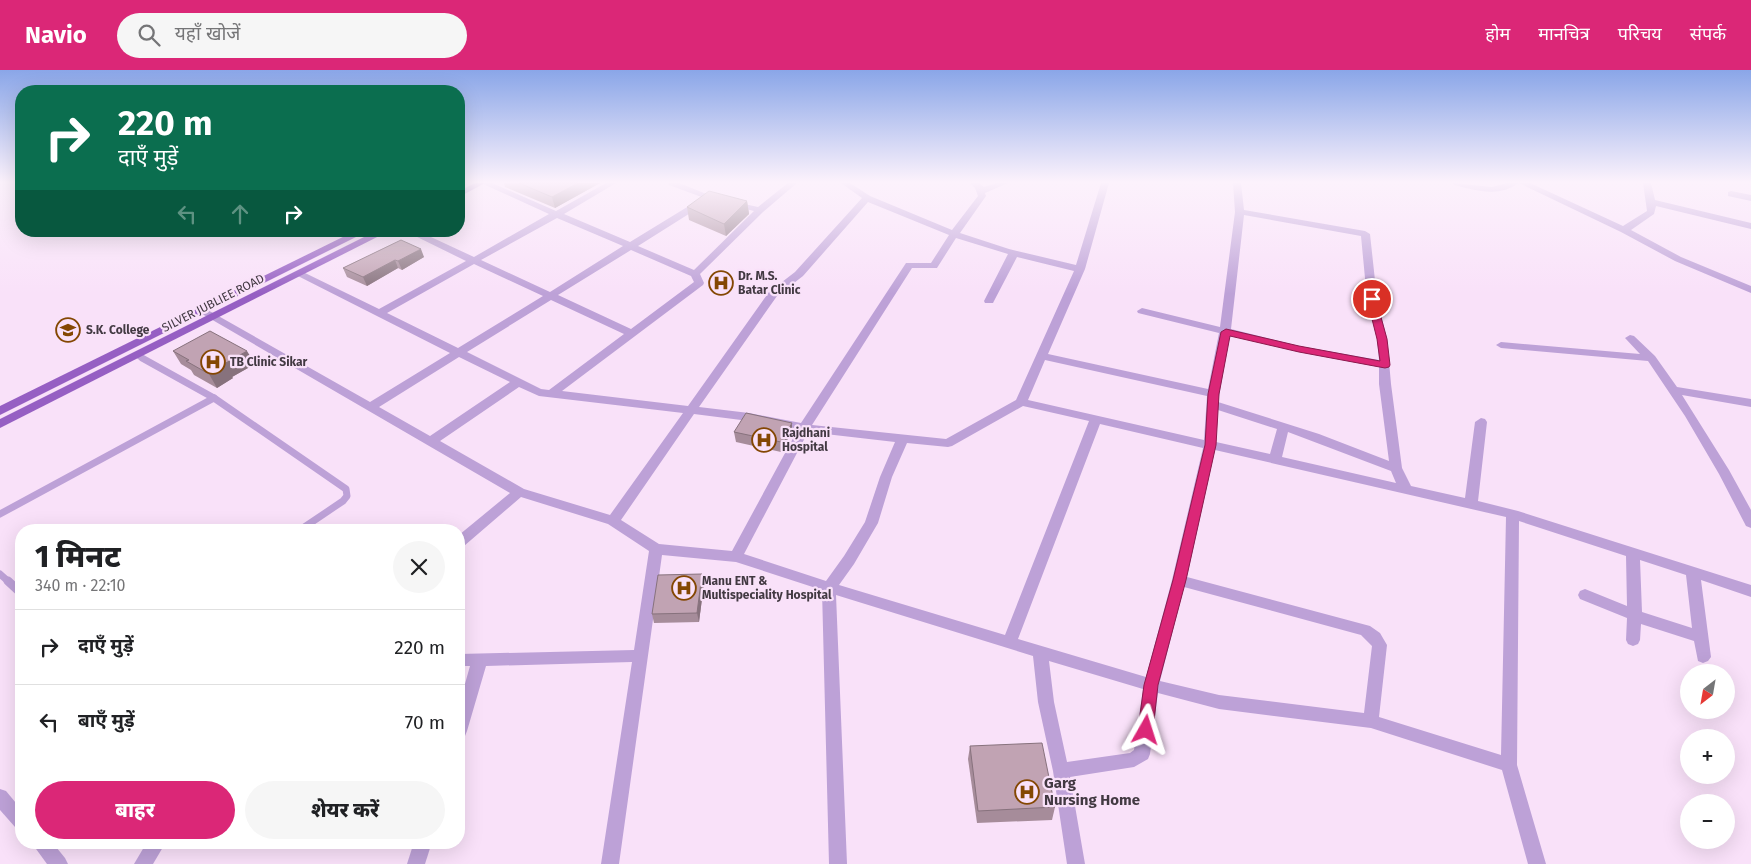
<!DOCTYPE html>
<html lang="hi">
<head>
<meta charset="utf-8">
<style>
	:root { --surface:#fff; --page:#f6f6f6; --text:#202124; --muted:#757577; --line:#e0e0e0; --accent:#db2777 }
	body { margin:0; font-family:"Fira Sans","Noto Sans Devanagari",sans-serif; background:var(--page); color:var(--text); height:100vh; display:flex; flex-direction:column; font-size:19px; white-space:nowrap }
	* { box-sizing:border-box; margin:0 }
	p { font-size:16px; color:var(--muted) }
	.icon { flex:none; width:28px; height:28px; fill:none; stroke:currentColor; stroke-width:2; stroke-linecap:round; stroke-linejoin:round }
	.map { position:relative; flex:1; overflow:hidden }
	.sheet { position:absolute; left:15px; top:454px; width:450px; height:325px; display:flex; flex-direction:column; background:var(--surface); border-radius:20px; box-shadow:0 5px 20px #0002 }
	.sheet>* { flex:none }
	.top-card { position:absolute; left:15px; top:15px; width:450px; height:152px; border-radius:20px; box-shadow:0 5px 20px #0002; background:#0b6e4f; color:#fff; overflow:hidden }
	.needle { width:32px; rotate:211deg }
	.buttons { position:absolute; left:1680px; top:594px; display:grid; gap:10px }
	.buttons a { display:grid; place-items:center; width:55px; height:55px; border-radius:50%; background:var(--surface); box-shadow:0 5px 20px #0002; font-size:25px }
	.pin { position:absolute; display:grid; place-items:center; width:42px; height:42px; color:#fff; margin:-21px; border:2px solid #fff; border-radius:50%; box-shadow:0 1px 5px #0007 }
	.me { position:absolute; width:55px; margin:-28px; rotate:6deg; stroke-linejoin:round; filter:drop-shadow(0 0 4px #0008) }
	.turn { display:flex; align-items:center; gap:18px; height:105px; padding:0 20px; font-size:22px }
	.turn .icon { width:65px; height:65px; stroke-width:2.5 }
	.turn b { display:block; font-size:35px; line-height:42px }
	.lanes { display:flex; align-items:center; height:48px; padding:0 20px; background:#0003; justify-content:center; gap:25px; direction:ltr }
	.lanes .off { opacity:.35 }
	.round { display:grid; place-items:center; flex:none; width:52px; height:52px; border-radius:26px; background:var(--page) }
	.overview { display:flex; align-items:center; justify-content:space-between; height:85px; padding:0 20px }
	h1 { font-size:30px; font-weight:800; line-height:38px }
	.primary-button { display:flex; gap:10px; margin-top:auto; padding:10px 20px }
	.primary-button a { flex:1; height:58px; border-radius:30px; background:var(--accent); color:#fff; font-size:20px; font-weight:800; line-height:58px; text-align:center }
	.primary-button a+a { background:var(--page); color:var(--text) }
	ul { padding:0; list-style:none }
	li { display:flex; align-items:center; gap:15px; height:75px; padding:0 20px; border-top:1px solid var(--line) }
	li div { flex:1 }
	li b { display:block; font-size:19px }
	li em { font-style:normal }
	header { display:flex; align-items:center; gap:30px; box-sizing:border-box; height:70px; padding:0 25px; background:var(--accent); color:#fff }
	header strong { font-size:24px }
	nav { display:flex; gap:28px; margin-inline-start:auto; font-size:18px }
	.search { width:350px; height:45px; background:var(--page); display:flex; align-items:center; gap:12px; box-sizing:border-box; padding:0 18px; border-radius:28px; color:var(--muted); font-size:19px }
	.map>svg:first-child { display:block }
</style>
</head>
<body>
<header>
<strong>Navio</strong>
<div class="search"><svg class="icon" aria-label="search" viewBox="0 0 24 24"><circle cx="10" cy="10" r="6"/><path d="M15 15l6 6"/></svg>यहाँ खोजें</div>
<nav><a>होम</a><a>मानचित्र</a><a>परिचय</a><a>संपर्क</a></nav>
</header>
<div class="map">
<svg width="1751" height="794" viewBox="0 0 1751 794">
	<rect width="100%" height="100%" fill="#f9e1f9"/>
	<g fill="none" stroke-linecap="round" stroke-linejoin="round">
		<!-- service-far2 -->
		<polyline stroke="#bda1d7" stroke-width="5.5" points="137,285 144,289"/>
		<!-- service-far1 -->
		<g stroke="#bda1d7" stroke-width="7">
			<polyline points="142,288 214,328 346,419 347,426 343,431 300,460"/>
			<polyline points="0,444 214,328"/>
			<polyline points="0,504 9,512"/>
		</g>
		<!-- service -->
		<polyline stroke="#bda1d7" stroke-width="9" points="8,511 21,523"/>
		<!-- minor -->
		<g fill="#bda1d7" fill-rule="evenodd">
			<path d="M481 113H492L556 141 606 113H616L564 144 630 172 697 131H703V135L638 176 694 200 754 141 730 135V131L758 137 788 113H797L763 142 700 204 704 213 703 215 562 321 688 336 769 222 795 202 862 128 841 113H850L870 126 952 160 978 126 975 118 970 113H979L984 117 996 113H1008L985 123 986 126 960 163 1009 179 1076 195 1101 113H1109L1085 199 1048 284 1208 319 1219 263 1138 243 1137 241 1142 238 1220 257 1235 142 1233 113H1241L1244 140 1365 161 1370 164 1377 229 1387 269 1391 314 1402 398 1411 416 1465 428 1475 352 1481 348 1485 349 1487 352 1478 431 1518 441 1751 515V527L1701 510 1711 587 1708 591 1703 593 1698 591 1694 571 1641 554 1640 570 1638 574 1633 576 1628 574 1626 570 1627 548 1580 529 1578 525 1580 521 1585 519 1627 536 1626 486 1519 451 1517 695 1546 794H1528L1502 700 1371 658 1219 639 1158 623 1150 684 1148 689 1134 697 1070 707 1085 794H1067L1053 701 1038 632 1033 586 836 525 847 794H829L822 520 736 492 662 485 619 794H601L632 592 486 596 467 661 465 666 459 668V635L470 596H459V584L634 580 649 481 608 454 521 427 464 476 459 477V465L510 423 197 241 202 238 206 239 370 332 450 283 294 204 295 202H303L379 239 466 191 405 161H418L474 187 549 144ZM868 132 949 165 931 193H906L801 353 749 343 699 337 777 226 803 206ZM1244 145 1361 166 1367 229 1377 269 1379 290 1299 276 1231 259ZM557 148 623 176 550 222 481 190ZM956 168 1008 184 984 231 985 233H993L994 231 1017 187 1074 201 1016 330 946 369 812 355 912 198H937ZM631 180 691 206 694 212 631 259 558 225ZM474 194 543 226 458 278 387 243ZM551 230 624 264 549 320 541 319 467 282ZM1230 265 1299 282 1379 297V314L1389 391 1319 364 1218 332ZM459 287 510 312 430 366 379 337ZM1045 290 1207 326 1204 370 1028 330ZM519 317 539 326 683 343 610 445 524 419 440 371ZM1023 336 1089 351 1005 565 839 515 854 494 878 453 892 407 907 373 948 377 952 376ZM1218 340 1277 359 1270 384 1216 372ZM694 344 749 351 797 361 732 481 659 474 621 450ZM1100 354 1203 378 1172 510 1146 607 1018 569ZM808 362 895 372 880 407 865 452 844 486 826 511 744 484ZM1288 362 1391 401 1396 413 1282 387ZM1215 380 1506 447 1501 685 1379 647 1387 575 1380 563 1370 556 1187 507ZM1640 490 1686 505 1692 558 1642 542ZM1184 517 1361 565 1372 576 1364 643 1219 625 1160 611ZM1049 591 1143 619 1134 680 1130 683 1067 692 1054 632Z"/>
			<polygon points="668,113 679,113 714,127 710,130 707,129 669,115"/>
			<path d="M1453 113 1492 117 1507 113H1518C1500 128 1474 120 1454 115Z"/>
			<polygon points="1519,113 1530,113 1623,156 1647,141 1643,113 1651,113 1655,130 1751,153 1751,159 1656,136 1654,144 1631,160 1681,187 1751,216 1751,223 1675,191 1621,162"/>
			<polygon points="1731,121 1751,125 1751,131 1728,126 1728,122"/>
			<polygon points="1630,265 1634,266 1655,286 1677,317 1751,329 1751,337 1682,325 1729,400 1751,440 1751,458 1746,456 1719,404 1685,346 1648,291 1501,278 1496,275 1501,272 1640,284 1625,268"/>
			<polygon points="0,719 6,721 21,739 21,759 15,757 0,740"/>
			<polygon points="31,772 52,772 65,788 68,794 47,794"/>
			<polygon points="147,772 166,772 153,794 134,794"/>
			<polygon points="414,772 432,772 425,794 407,794"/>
		</g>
		<!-- primary -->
		<g fill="#965fc3" fill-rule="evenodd">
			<polygon points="459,113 465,113 459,117"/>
			<polygon points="475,113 485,113 459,127 459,121"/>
			<polygon points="355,161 368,161 0,345 0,336"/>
			<polygon points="376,161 389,161 0,358 0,349"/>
		</g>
	</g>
	<!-- wall -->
	<g fill="#a68c9a">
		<polygon points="504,113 600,113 555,138 505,117"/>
		<polygon points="747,131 749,144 726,166 689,150 687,137"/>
		<polygon points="401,170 424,187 402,200 398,198 367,216 347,207 343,198"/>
		<polygon points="173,281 255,294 232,307 233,308 217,318 194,305 191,300 181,294"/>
		<polygon points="734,362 792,362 781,382 736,372"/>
		<polygon points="702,504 704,513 699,552 654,553 652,544"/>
		<polygon points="970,676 1055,737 1052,750 977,753 968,689"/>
	</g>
	<!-- shaded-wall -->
	<g fill="#87727d">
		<polygon points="578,113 600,113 555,138 552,127"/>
		<polygon points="747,131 749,144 726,166 724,154"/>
		<polygon points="421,179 424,187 402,200 398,191"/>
		<polygon points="395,190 398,198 367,216 363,207"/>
		<polygon points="247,281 255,294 232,307 233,308 217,318 209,304 224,294"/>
		<polygon points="792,353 792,362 781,382 781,372"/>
		<polygon points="702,504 704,513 699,552 697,543"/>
	</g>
	<!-- building -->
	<g fill="#c1a3b3" stroke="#87727d">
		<polygon points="519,113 578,113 552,127"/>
		<polygon points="709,121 747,131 724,154 687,137"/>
		<polygon points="401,170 421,179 398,191 395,190 363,207 343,198"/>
		<polygon points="210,261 247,281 224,294 226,295 209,304 186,291 189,290 173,281"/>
		<polygon points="746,343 792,353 781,372 734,362"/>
		<polygon points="702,504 697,543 652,544 658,505"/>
		<polygon points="1042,673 1055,737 978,741 970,676"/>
	</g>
	<!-- sky -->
	<linearGradient id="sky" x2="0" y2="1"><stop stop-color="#8aa6e8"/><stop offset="0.5" stop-color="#fcf2fc"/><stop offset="1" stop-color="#fcf2fc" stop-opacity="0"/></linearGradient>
	<rect width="1751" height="224" fill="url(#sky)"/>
	<!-- route -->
	<polygon fill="#db2777" stroke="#8e194d" points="1372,226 1376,229 1387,269 1390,295 1389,297 1385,298 1299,282 1230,266 1219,324 1216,375 1186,510 1158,615 1153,660 1151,664 1146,666 1140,664 1138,660 1144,615 1173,510 1205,375 1208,324 1221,262 1226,259 1299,276 1380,291 1377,269 1367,229"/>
	<!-- icons -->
	<defs>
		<g id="hospital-ring" transform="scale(1.25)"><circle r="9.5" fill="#f9e1f9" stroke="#844703" stroke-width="1.5"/><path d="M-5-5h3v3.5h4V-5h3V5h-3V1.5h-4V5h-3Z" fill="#844703"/></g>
		<g id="university-ring" transform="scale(1.25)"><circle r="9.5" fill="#f9e1f9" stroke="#844703" stroke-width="1.5"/><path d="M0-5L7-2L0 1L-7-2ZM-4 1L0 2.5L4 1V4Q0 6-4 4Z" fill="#844703"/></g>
	</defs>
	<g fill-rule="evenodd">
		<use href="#hospital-ring" x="721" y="213"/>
		<use href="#university-ring" x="68" y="260"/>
		<use href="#hospital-ring" x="213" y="292"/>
		<use href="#hospital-ring" x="764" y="370"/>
		<use href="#hospital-ring" x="684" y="518"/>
		<use href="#hospital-ring" x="1027" y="722"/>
	</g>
	<g text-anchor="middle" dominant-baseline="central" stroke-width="4.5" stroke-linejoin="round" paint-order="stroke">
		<!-- poi labels -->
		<g font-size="12" font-weight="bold" fill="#423942" stroke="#f9e1f9" text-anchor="start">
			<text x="738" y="206">Dr. M.S.<tspan x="738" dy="14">Batar Clinic</tspan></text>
			<text x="86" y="260">S.K. College</text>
			<text x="230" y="292">TB Clinic Sikar</text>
			<text x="782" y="363">Rajdhani<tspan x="782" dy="14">Hospital</tspan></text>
			<text x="702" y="511">Manu ENT &amp;<tspan x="702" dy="14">Multispeciality Hospital</tspan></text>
		</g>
		<!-- street labels -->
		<g font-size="12" fill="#423942" stroke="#f9e1f9">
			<text transform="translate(213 233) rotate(-27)">SILVER JUBLIEE ROAD</text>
		</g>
		<!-- near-poi labels -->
		<g font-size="15" font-weight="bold" fill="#423942" stroke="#f9e1f9" text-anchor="start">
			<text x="1044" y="713">Garg<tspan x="1044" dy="17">Nursing Home</tspan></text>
		</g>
	</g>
</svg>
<div class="buttons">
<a><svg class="needle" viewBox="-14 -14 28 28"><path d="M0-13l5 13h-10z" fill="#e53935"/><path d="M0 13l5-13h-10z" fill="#757577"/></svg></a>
<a>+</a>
<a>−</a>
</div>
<div class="pin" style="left:1372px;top:229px;background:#d93025"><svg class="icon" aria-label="arrive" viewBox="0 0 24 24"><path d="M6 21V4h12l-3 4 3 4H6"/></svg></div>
<svg class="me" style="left:1146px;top:660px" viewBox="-20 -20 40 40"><path d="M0-17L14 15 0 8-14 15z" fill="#db2777" stroke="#fff" stroke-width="4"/></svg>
<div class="top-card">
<div class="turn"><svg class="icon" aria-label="right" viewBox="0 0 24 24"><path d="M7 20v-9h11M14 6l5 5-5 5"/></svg><div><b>220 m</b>दाएँ मुड़ें</div></div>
<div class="lanes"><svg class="icon off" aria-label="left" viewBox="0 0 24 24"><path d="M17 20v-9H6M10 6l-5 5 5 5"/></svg><svg class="icon off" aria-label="ahead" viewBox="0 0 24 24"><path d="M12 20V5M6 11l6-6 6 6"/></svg><svg class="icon" aria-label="right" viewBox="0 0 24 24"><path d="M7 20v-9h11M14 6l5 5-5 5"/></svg></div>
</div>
<section class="sheet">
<div class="overview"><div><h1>1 मिनट</h1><p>340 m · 22:10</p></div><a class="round"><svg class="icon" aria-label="close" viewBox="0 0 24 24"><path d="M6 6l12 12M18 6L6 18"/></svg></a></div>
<ul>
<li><svg class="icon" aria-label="right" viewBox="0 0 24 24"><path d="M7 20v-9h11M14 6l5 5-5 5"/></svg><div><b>दाएँ मुड़ें</b></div><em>220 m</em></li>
<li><svg class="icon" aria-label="left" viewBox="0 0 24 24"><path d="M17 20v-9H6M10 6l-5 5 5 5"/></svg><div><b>बाएँ मुड़ें</b></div><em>70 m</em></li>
</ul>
<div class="primary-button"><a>बाहर</a><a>शेयर करें</a></div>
</section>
</div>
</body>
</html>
